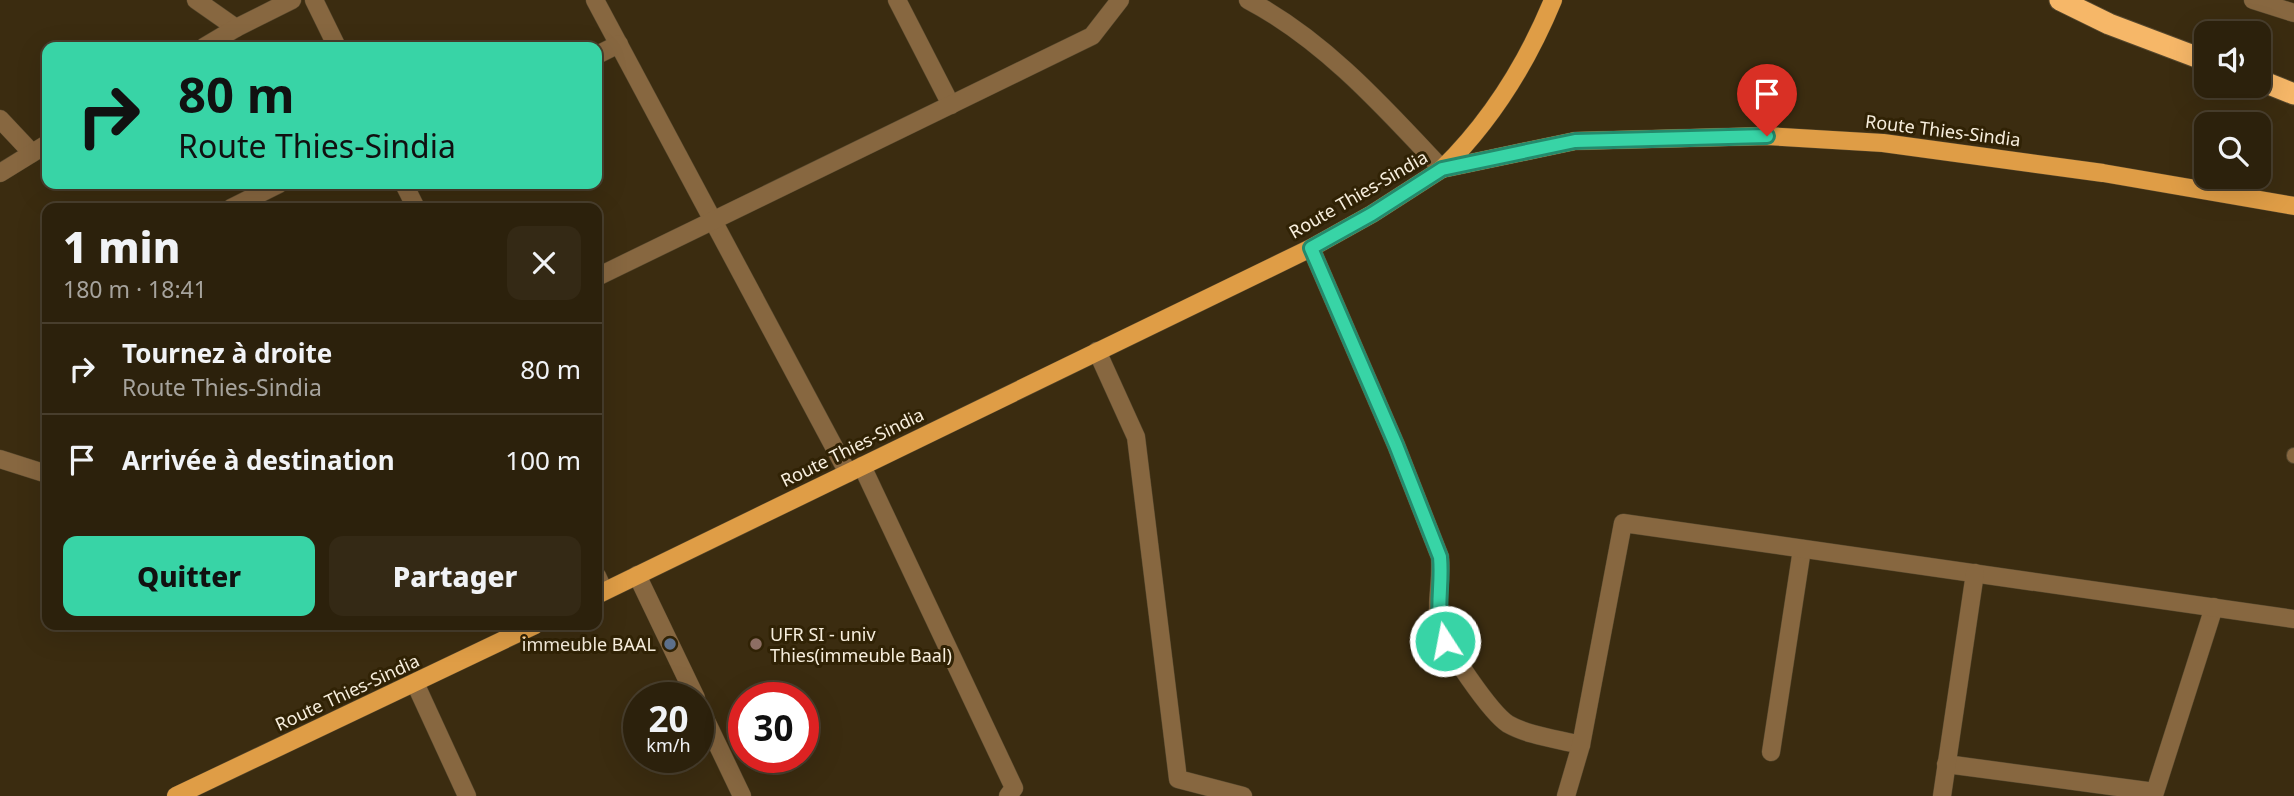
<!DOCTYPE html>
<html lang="fr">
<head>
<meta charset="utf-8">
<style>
	:root { --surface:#2c210c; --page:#342915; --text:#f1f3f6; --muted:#a6a39d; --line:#483e2d; --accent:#38d4a6 }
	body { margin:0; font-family:"Noto Sans",sans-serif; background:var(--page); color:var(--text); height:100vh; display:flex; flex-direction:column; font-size:26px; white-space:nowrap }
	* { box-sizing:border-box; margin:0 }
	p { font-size:23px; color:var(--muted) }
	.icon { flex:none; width:38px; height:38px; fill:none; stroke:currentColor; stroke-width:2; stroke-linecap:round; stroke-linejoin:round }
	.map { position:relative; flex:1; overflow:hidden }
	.side { position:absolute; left:42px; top:203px; width:560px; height:427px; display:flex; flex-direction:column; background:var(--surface); border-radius:14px; box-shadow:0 7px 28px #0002,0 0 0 2px var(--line) }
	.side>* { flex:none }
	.guide { position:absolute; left:42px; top:42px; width:560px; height:147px; border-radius:14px; box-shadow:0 7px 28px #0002,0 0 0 2px var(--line); background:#38d4a6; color:#111; overflow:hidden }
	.fabs { position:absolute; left:2194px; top:21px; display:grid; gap:14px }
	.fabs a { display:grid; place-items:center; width:77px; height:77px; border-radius:14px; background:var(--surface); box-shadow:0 7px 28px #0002,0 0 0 2px var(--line); font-size:35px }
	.speed { position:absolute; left:623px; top:682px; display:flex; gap:14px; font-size:35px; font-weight:700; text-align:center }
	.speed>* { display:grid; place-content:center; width:91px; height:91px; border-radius:50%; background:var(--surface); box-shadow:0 7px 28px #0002,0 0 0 2px var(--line); line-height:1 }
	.speed small { font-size:18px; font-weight:400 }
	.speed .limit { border:10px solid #d22; background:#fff; color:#111 }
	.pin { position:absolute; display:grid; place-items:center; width:60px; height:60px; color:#fff; margin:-72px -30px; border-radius:50% 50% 50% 0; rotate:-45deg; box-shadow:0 0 7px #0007 }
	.pin .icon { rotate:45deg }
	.me { position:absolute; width:77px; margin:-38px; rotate:349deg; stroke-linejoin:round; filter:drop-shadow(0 0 5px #0008) }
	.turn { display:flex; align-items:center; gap:24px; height:147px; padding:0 21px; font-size:32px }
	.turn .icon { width:91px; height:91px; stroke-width:2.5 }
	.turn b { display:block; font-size:49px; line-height:60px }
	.round { display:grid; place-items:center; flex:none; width:74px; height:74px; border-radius:14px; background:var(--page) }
	.headline { display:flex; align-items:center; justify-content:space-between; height:119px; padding:0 21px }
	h1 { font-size:42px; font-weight:800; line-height:52px }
	.button { display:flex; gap:14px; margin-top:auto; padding:14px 21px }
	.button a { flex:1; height:80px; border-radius:14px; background:var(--accent); color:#111; font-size:28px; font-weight:800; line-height:80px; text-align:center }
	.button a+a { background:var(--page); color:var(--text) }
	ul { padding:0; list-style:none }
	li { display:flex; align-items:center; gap:21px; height:91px; padding:0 21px; border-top:2px solid var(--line) }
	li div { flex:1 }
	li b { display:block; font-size:26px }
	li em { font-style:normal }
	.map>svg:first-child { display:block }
</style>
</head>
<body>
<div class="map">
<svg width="2294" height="796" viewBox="0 0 2294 796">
	<rect width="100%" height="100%" fill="#3b2c10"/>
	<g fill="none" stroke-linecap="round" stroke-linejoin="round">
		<!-- lane casing -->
		<g stroke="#55472d" stroke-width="16">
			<polyline id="lane" points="2294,456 2294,455"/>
		</g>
		<!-- street casing -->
		<g stroke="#55472d" stroke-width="19">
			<g id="street">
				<polyline points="196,0 236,28"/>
				<polyline points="314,0 337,47"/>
				<polyline points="595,0 848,473"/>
				<polyline points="897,0 951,105"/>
				<path d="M1248 0C1324 40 1384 107 1442 169"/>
				<polyline points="2253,0 2294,13"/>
				<polyline points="204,47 236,28 292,0"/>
				<polyline points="597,55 619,44"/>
				<polyline points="0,119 32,153"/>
				<polyline points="0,173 47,144"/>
				<polyline points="404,184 416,208"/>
				<polyline points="231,208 279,184"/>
				<path d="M1311 248 1396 445 1440 557C1442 581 1435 604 1440 627 1445 647 1491 713 1508 724 1529 736 1558 739 1581 745"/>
				<polyline points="597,277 1092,36 1120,0"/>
				<polyline points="1097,351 1136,437 1178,779 1243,796"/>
				<polyline points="0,459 47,474"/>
				<polyline points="862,466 1014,788 1008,796"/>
				<polyline points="637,575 696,698"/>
				<polyline points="597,576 604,591"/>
				<polyline points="415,683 467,796"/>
				<polyline points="698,704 742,796"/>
				<polyline points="1771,752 1802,549"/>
				<polyline points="1946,764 2155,792 2214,607"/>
				<polyline points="1566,796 1581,745 1623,523 2294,619"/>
				<polyline points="1942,796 1975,573"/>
			</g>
		</g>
		<!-- primary casing -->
		<g stroke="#55472d" stroke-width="19">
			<g id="primary">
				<path d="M1442 169C1491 121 1527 63 1553 0"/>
				<polyline points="597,595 1311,248 1372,214 1442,169 1575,141 1767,136 1883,143 2103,173 2294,206"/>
				<polyline points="176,796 535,625"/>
			</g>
		</g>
		<!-- highway casing -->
		<g stroke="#55472d" stroke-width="23">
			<g id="highway">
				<polyline points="2060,0 2109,24 2207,61"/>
				<polyline points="2259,80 2294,94"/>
			</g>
		</g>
		<!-- lane -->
		<use href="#lane" stroke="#876740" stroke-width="14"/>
		<!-- street -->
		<use href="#street" stroke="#876740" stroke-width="18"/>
		<!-- primary -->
		<use href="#primary" stroke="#df9d46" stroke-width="18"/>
		<!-- highway -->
		<use href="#highway" stroke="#f6b768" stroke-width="21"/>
	</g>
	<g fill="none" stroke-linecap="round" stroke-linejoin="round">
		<!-- route casing -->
		<g stroke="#248a6c" stroke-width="18">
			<path id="route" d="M1445 641C1434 609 1443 588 1440 557L1396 445 1311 248 1372 214 1442 169 1575 141 1767 136"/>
		</g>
		<!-- route -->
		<use href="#route" stroke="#38d4a6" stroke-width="12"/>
	</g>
	<!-- markers -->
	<circle fill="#5c6f8a" stroke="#302205" stroke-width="2.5" cx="670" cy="644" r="7"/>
	<circle fill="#8d6e63" stroke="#302205" stroke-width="2.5" cx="756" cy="644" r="7"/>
	<g text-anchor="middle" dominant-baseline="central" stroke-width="6" stroke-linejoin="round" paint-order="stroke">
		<!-- street labels -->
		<g font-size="18" fill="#f7eedd" stroke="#302205">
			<text transform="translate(1943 130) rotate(7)">Route Thies-Sindia</text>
			<text transform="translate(1358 194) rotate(-30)">Route Thies-Sindia</text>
			<text transform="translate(852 447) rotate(-26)">Route Thies-Sindia</text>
			<text transform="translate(347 692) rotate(-25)">Route Thies-Sindia</text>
		</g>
		<!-- poi labels -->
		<g font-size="18" fill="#f7eedd" stroke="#302205" text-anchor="start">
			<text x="770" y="634">UFR SI - univ<tspan x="770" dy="21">Thies(immeuble Baal)</tspan></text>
			<text x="656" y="644" text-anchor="end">immeuble BAAL</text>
		</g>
	</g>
</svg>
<div class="fabs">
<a><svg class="icon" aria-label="sound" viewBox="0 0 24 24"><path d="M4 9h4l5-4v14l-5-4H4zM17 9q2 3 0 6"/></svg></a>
<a><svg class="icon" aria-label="search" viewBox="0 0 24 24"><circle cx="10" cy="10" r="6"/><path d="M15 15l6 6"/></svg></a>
</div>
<div class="speed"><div>20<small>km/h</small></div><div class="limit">30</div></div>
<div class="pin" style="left:1767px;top:136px;background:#d93025"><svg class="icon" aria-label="arrive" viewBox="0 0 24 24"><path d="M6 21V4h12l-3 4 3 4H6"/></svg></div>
<svg class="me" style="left:1445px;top:641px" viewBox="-20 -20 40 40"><circle r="17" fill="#38d4a6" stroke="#fff" stroke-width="3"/><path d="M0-11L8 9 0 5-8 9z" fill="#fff"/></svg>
<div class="guide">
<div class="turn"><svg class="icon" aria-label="right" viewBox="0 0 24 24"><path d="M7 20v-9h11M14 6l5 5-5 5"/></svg><div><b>80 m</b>Route Thies-Sindia</div></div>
</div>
<section class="side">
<div class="headline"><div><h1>1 min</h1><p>180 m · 18:41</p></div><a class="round"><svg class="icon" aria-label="close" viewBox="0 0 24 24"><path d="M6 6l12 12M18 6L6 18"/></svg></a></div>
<ul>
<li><svg class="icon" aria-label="right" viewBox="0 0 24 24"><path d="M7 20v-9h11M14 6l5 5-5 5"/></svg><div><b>Tournez à droite</b><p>Route Thies-Sindia</p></div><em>80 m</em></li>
<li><svg class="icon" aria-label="arrive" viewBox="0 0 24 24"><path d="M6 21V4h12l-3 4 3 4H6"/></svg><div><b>Arrivée à destination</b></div><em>100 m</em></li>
</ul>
<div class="button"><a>Quitter</a><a>Partager</a></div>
</section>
</div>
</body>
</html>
